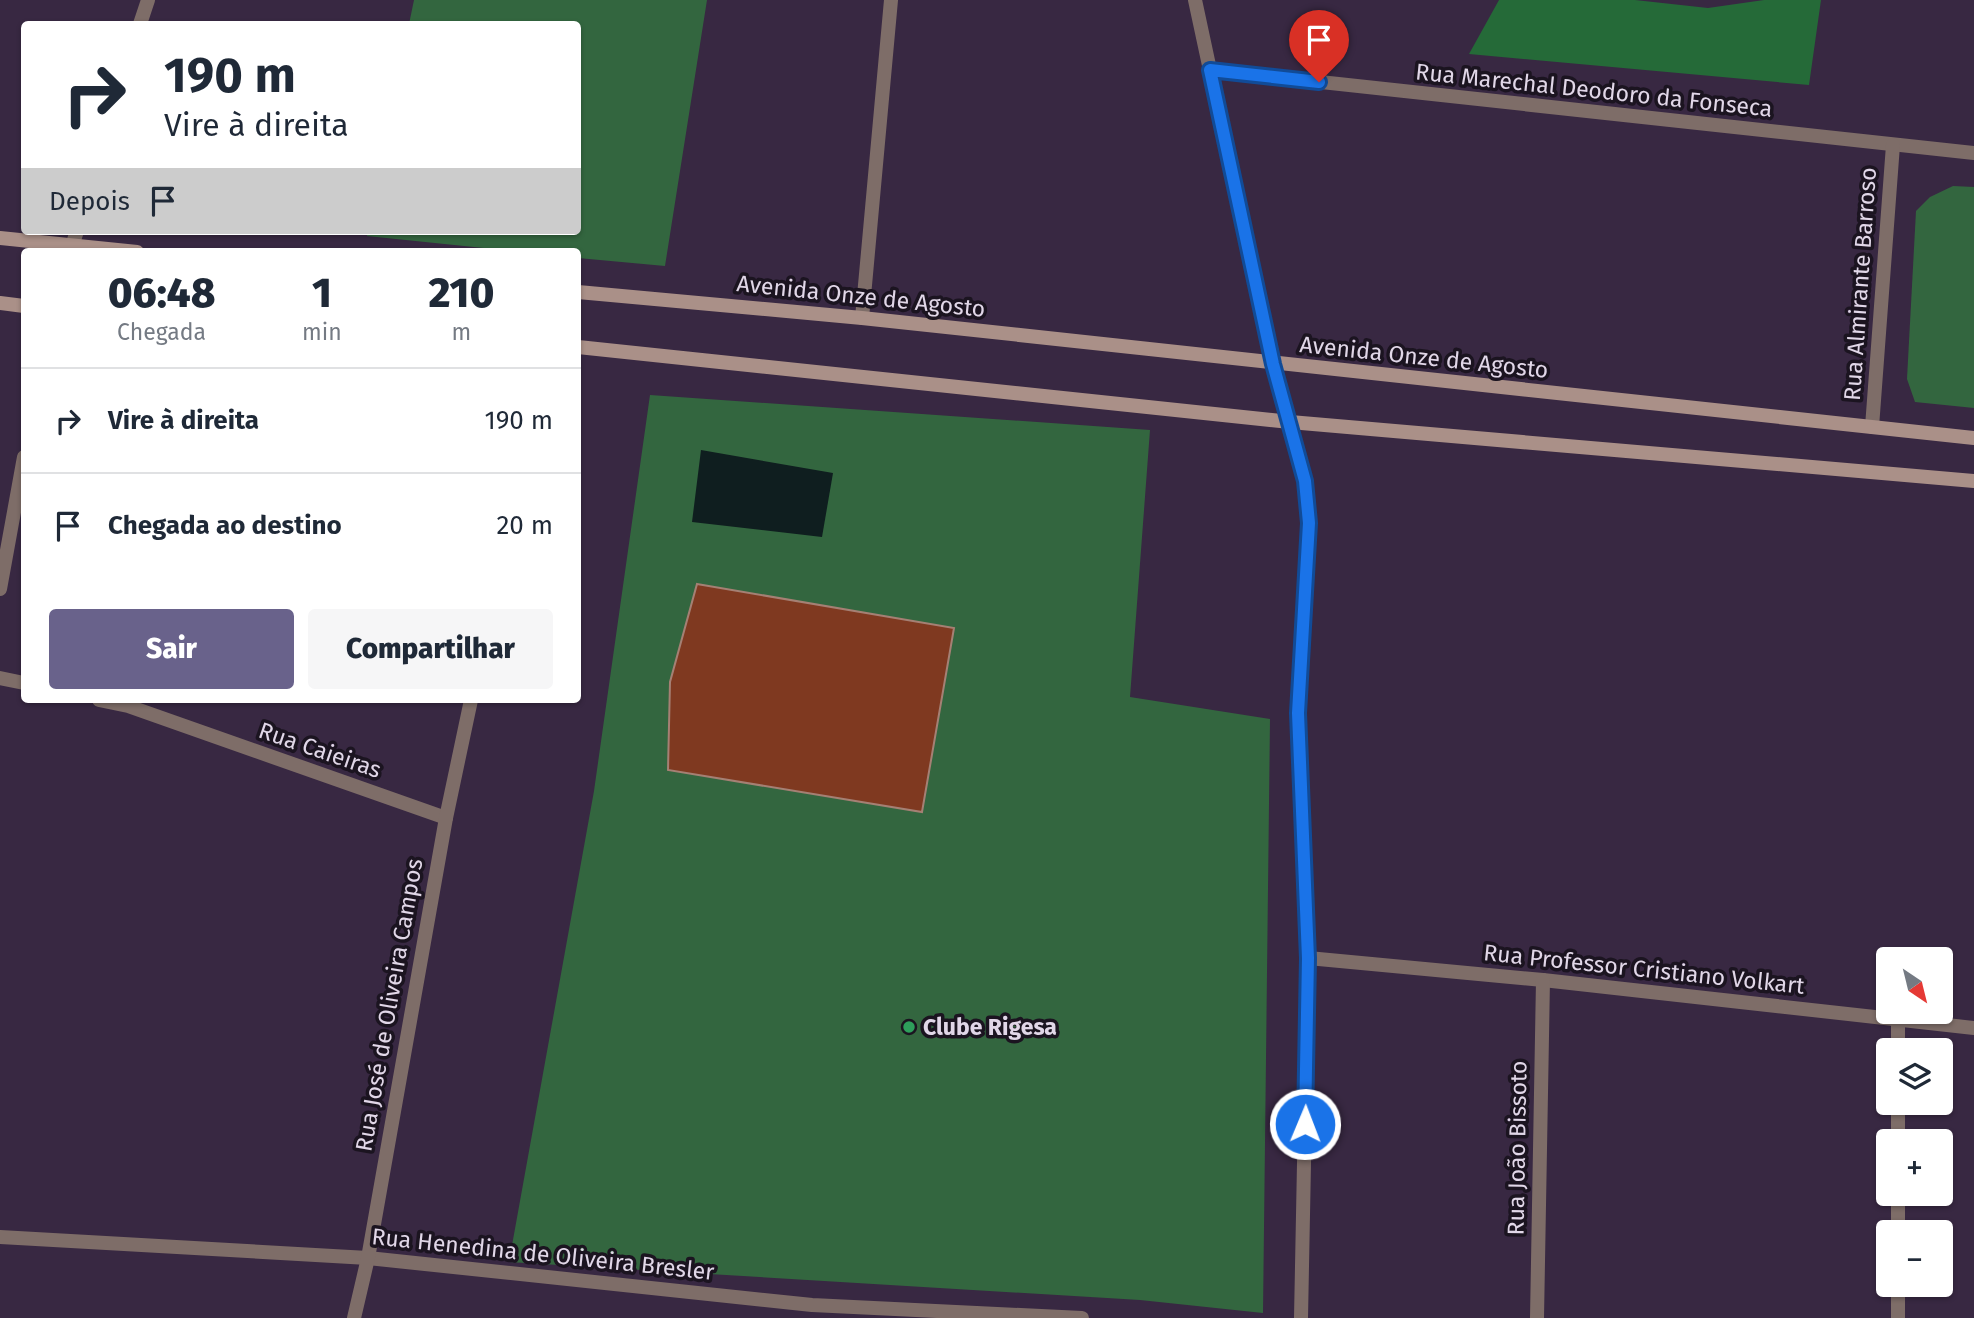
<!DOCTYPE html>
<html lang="pt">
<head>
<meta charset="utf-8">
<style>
	:root { --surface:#fff; --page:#f6f6f7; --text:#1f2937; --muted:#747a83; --line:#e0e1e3; --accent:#69628b }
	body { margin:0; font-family:"Fira Sans",sans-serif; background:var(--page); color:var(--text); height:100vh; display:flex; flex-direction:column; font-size:26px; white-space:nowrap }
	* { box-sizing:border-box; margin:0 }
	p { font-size:23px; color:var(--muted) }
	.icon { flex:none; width:38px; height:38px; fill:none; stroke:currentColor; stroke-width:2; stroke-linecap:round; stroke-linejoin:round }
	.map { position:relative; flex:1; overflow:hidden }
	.side { position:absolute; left:21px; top:248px; width:560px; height:455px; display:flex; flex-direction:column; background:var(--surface); border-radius:7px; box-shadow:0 2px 5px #0004 }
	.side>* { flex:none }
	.top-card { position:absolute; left:21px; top:21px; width:560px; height:214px; border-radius:7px; box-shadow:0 2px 5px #0004; background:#fff; color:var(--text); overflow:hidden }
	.needle { width:46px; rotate:145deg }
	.controls { position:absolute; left:1876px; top:947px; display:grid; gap:14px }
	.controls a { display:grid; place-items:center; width:77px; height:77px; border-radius:7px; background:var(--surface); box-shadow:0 2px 5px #0004; font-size:35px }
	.pin { position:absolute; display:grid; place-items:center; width:60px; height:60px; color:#fff; margin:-72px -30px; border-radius:50% 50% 50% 0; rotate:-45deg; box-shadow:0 0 7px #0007 }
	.pin .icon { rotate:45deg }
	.me { position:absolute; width:77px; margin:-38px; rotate:1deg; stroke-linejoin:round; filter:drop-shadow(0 0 5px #0008) }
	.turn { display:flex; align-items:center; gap:24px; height:147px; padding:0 28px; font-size:32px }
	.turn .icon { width:91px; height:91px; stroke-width:2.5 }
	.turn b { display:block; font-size:49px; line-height:60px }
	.then { display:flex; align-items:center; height:66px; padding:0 28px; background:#0003; gap:14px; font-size:26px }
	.eta { display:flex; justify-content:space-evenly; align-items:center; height:119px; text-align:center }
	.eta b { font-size:42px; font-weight:800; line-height:49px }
	.primary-button { display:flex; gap:14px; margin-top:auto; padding:14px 28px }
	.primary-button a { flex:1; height:80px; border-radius:7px; background:var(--accent); color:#fff; font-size:28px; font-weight:800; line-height:80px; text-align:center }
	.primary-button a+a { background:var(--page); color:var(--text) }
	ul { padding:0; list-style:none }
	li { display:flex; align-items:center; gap:21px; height:105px; padding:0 28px; border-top:2px solid var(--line) }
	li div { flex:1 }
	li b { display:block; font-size:26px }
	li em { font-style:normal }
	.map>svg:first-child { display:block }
</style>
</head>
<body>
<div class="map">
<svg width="1974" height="1318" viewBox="0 0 1974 1318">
	<rect width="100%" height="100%" fill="#382842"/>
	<!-- green -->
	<g fill="#33663f">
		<polygon points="414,0 707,0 665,266 578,258 578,252 522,252 367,236 368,231 578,231 578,24 409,24"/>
		<polygon points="1953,186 1974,187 1974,408 1915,402 1907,379 1916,211 1930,197"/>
		<polygon points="650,395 1150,430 1130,697 1270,719 1263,1313 1140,1300 509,1262 594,791"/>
	</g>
	<!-- forest -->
	<polygon fill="#256a38" points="1499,0 1635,0 1708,8 1764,0 1821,0 1809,85 1469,54"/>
	<!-- water -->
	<polygon fill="#0f1e1f" points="701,450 833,473 822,537 692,522"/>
	<!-- building -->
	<polygon fill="#7f3920" stroke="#a58074" stroke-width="2" points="697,584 954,628 922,812 668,770 670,682"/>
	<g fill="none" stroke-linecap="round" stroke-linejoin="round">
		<!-- minor -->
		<g stroke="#7e6d68" stroke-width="14">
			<polyline points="1195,0 1273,364 1305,481 1309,523 1298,713 1308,958 1301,1318"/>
			<polyline points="140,24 148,0"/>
			<polyline points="1210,70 1974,153"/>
			<polyline points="70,252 77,231"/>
			<polyline points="862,318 891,0"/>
			<polyline points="1872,427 1893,145"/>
			<polyline points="0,589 24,457"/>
			<polyline points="0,678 24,683"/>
			<polyline points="99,700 128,706 446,818"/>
			<polyline points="1308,958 1543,980 1974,1028"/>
			<polyline points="1898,1050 1898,1021"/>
			<polyline points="1898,1141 1898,1102"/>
			<polyline points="1898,1232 1898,1194"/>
			<polyline points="0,1237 368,1258 812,1305 1082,1318"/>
			<polyline points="354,1318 368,1258 446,818 471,700"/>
			<polyline points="1537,1318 1543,980"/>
			<polyline points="1898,1318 1898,1284"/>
		</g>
		<!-- secondary -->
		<g stroke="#aa9088" stroke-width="14">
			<polyline points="0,238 137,252"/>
			<polyline points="578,292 862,318 1974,438"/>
			<polyline points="0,303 24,306"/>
			<polyline points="578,347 1290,422 1974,481"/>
		</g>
	</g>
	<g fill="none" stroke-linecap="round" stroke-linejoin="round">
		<!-- route casing -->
		<g stroke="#114b97" stroke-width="18">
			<polyline id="route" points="1305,1124 1308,958 1298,713 1309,523 1305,481 1273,364 1210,70 1319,82"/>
		</g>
		<!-- route -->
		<use href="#route" stroke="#1a73e8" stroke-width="12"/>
	</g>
	<!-- markers -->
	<circle fill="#2e9e5b" stroke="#1b1420" stroke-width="2.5" cx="909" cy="1027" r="7"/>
	<g text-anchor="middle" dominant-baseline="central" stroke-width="7" stroke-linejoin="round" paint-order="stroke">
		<!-- street labels -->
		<g font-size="23" fill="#e1d7e8" stroke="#1b1420">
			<text transform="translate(1594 90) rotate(6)">Rua Marechal Deodoro da Fonseca</text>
			<text transform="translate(1860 284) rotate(-86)">Rua Almirante Barroso</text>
			<text transform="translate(861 296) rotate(6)">Avenida Onze de Agosto</text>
			<text transform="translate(1424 357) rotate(6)">Avenida Onze de Agosto</text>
			<text transform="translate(320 750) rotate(19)">Rua Caieiras</text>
			<text transform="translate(1644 969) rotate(6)">Rua Professor Cristiano Volkart</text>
			<text transform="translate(389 1005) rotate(-80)">Rua José de Oliveira Campos</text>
			<text transform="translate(1517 1148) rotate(-89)">Rua João Bissoto</text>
			<text transform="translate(543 1254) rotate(6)">Rua Henedina de Oliveira Bresler</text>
		</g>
		<!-- poi labels -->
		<g font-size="23" font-weight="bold" fill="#e1d7e8" stroke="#1b1420" text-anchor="start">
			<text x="923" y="1027">Clube Rigesa</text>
		</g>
	</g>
</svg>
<div class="controls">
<a><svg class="needle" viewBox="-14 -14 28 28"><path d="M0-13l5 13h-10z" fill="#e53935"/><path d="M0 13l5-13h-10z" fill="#747a83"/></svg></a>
<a><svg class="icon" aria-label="layers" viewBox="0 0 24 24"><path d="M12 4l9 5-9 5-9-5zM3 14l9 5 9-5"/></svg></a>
<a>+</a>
<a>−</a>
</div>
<div class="pin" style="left:1319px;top:82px;background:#d93025"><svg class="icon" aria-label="arrive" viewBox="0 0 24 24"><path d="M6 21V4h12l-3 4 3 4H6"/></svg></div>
<svg class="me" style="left:1305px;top:1124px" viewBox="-20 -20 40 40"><circle r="17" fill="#1a73e8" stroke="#fff" stroke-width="3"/><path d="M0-11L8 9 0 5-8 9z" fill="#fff"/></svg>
<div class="top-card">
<div class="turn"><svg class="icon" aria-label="right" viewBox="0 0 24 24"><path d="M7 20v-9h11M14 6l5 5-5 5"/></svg><div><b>190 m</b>Vire à direita</div></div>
<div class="then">Depois<svg class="icon" aria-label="arrive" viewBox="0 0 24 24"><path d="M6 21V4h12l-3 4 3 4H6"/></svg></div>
</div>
<section class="side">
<div class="eta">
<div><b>06:48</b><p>Chegada</p></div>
<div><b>1</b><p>min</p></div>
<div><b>210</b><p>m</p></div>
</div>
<ul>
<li><svg class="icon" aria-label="right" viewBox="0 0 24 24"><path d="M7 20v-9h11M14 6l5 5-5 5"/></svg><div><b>Vire à direita</b></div><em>190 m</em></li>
<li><svg class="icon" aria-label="arrive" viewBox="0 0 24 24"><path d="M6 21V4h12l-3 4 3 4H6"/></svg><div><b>Chegada ao destino</b></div><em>20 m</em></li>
</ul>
<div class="primary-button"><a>Sair</a><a>Compartilhar</a></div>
</section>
</div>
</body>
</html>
